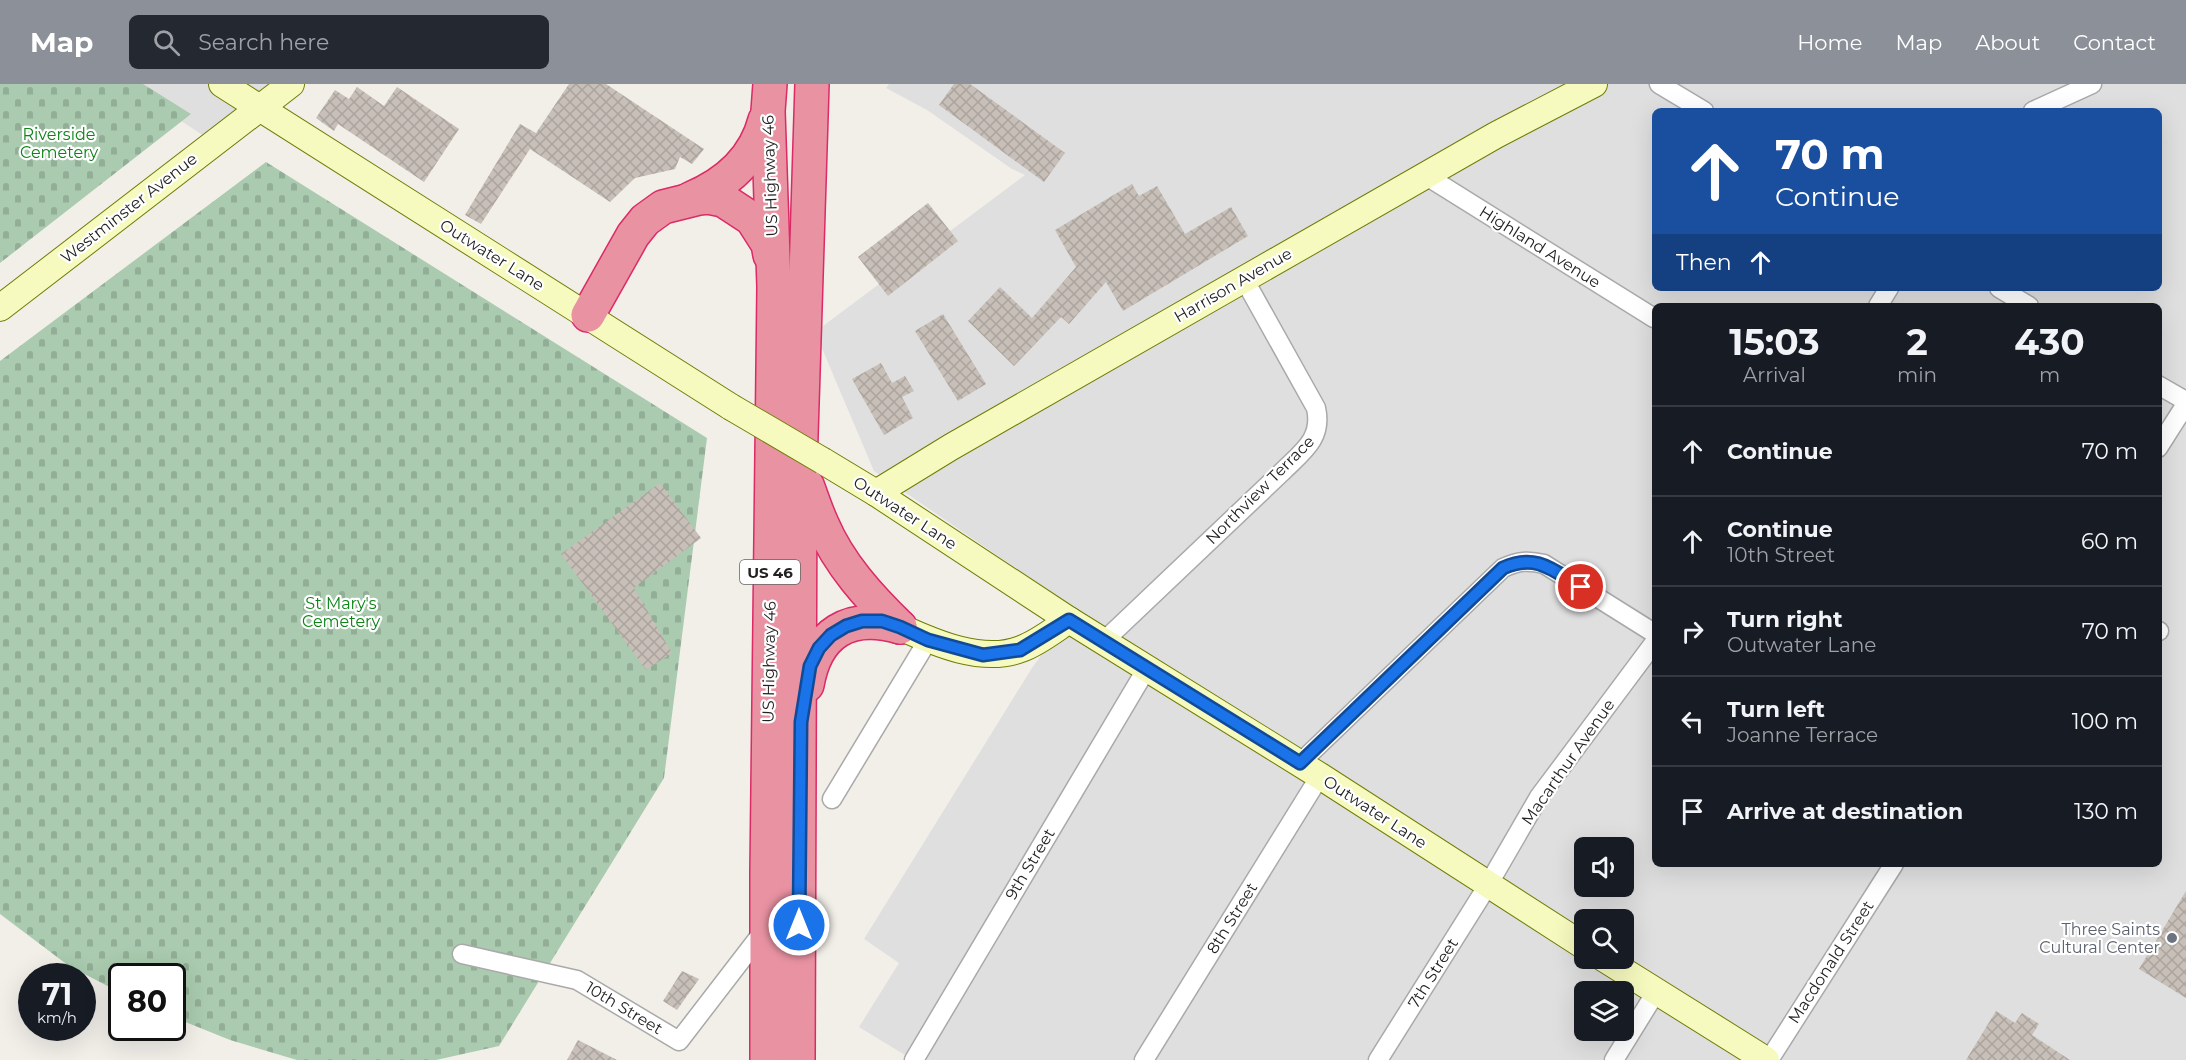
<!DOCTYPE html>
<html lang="en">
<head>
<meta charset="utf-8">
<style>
	:root { --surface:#171b24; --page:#242831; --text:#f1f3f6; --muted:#9ea1a6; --line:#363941; --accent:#8c9099 }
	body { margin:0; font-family:Montserrat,sans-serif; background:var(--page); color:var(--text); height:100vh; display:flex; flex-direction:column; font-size:22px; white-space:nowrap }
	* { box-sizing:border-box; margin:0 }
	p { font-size:20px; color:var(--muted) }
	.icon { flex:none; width:33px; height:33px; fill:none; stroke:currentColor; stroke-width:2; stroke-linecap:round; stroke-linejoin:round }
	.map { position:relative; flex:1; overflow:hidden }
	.details { position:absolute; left:1652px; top:219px; width:510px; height:564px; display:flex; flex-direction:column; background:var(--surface); border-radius:9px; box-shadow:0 6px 24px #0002 }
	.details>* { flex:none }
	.banner { position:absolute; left:1652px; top:24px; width:510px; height:183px; border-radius:9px; box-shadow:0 6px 24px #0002; background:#1a4fa0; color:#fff; overflow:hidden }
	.buttons { position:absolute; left:1574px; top:753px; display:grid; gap:12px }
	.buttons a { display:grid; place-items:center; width:60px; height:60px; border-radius:9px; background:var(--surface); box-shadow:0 6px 24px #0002; font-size:30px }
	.speed { position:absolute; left:18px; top:879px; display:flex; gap:12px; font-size:30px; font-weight:700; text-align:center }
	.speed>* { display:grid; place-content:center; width:78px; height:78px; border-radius:50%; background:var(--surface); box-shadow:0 6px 24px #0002; line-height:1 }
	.speed small { font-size:15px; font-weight:400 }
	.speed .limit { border:3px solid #111; border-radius:9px; background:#fff; color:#111 }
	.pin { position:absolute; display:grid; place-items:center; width:51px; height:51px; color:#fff; margin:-26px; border:3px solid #fff; border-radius:50%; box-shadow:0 2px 6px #0007 }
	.me { position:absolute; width:66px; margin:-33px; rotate:0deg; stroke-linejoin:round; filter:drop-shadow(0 0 4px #0008) }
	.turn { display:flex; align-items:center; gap:21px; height:126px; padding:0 24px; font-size:27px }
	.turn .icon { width:78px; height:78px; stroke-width:2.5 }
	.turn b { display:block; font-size:42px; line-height:51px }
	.then { display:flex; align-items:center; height:57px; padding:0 24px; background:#0003; gap:12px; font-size:22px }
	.eta { display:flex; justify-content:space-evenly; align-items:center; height:102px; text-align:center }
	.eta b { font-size:36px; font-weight:700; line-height:42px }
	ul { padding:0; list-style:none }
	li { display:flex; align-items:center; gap:18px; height:90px; padding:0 24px; border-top:2px solid var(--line) }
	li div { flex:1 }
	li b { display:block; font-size:22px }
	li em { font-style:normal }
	header { display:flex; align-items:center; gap:36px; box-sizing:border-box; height:84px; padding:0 30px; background:var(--accent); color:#fff }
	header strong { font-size:28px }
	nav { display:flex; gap:33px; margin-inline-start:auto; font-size:21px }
	.search { width:420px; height:54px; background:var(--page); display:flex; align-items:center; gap:15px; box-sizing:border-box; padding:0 21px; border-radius:9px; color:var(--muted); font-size:22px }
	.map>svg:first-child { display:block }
</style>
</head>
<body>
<header>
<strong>Map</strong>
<div class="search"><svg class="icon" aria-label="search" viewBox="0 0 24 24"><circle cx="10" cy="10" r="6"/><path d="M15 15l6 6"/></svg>Search here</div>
<nav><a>Home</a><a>Map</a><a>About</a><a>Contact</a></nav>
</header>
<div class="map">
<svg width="2186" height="976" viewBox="0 0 2186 976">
	<defs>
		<pattern id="cemetery-stones" width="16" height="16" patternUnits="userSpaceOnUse" patternTransform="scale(1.5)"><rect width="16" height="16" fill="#aacbaf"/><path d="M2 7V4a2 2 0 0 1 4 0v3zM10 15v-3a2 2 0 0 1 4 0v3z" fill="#92ae96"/></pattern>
		<pattern id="building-cross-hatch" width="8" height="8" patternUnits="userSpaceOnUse" patternTransform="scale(1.5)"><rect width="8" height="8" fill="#c7bfb8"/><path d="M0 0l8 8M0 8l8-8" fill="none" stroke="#aba49e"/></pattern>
	</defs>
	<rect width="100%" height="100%" fill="#f2efe9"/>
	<!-- residential -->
	<g fill="#e0dfdf" fill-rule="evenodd">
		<polygon points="125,0 282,0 207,54"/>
		<path d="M889 0H2186V976H913L859 943 899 879 864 855 1032 584 1075 525 874 387 815 248 1025 91 1012 85 927 26 886 4ZM1654 27H2158V204H1654ZM1654 222H2158V780H1654ZM1584 764H1623V802H1584ZM1584 836H1623V874H1584ZM1584 908H1623V946H1584Z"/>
	</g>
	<!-- cemetery -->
	<g fill="url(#cemetery-stones)">
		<polygon points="0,0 143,0 191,30 0,179"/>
		<polygon points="266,78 707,354 664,694 499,962 436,976 297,976 230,956 173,933 172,892 122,892 121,909 69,882 0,830 0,277"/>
	</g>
	<!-- building -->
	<g fill="url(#building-cross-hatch)">
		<polygon points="569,0 606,0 704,65 692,80 680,73 675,85 635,94 610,118 530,65 481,140 465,131 520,40 536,49"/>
		<polygon points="954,0 970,0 1065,69 1044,98 939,21"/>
		<polygon points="357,3 384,22 397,3 459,45 424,98 338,40 334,47 316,34 335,6 349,15"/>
		<polygon points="1132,100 1139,112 1157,102 1185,150 1231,123 1248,152 1123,227 1106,198 1069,240 1061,233 1014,282 968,237 1000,203 1032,234 1076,183 1055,146"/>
		<polygon points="928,119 958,157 888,212 858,173"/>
		<polygon points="943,230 986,300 958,317 915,247"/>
		<polygon points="881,279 892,299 905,292 914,307 902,313 913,334 884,351 852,295"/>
		<polygon points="660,399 701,454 634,504 672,569 646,586 561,470"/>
		<polygon points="2186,807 2186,914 2139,885"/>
		<polygon points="682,887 699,895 677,926 663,917"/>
		<polygon points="1996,927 2015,939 2022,929 2039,940 2032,951 2070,976 1966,976"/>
		<polygon points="578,956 617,976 567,976"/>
	</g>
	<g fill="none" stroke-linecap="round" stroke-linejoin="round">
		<!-- street casing -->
		<g stroke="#a9a9a9" stroke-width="21">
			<g id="street">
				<polyline points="1659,0 1704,27"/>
				<polyline points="2033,27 2092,0"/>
				<polyline points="1425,91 1654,234"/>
				<polyline points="1999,204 2029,222"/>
				<polyline points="1878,222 1889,204"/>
				<polyline points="2158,301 2186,317"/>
				<polyline points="2158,364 2186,320"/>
				<polyline points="2158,547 2159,547"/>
				<path d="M1104 557 1282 388C1302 368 1323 355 1316 324L1244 195"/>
				<path d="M1300 679 1503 484C1518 477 1528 476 1544 480L1654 549"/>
				<polyline points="832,715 928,556"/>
				<polyline points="462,870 577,896 679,957 766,844"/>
				<polyline points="914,976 1147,584"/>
				<polyline points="1144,976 1320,692"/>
				<polyline points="1378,976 1488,801 1539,713 1654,559"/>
				<polyline points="1614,976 1656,908"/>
				<polyline points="1769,976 1894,780"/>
			</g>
		</g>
		<!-- secondary casing -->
		<g stroke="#707d05" stroke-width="28">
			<g id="secondary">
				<polyline points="222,0 731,323"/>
				<polyline points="0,224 291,0"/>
				<polyline points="823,377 876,409 1069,536 1320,692 1584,862"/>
				<polyline points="876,409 951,363 1496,51 1594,0"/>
				<path d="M900 543C935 559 983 580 1021 565 1038 559 1054 546 1069 536"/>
				<polyline points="1603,874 1766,976"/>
			</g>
		</g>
		<!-- highway casing -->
		<g stroke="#dc2a67" stroke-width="36">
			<g id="highway">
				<path d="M690 115C726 100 755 75 765 36"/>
				<polyline points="588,231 633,151 645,136 663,123 699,114 708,113 723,116 752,135 768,160 770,171"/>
				<path d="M807 401C812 414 816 427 822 440 839 480 869 513 900 543"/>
				<path d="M807 601C816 549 849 528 900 543"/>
				<polyline points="767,976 767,788 774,203 768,27 770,0"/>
				<polyline points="798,976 800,383 812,0"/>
			</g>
		</g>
		<!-- street -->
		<use href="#street" stroke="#fff" stroke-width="18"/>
		<!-- secondary -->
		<use href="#secondary" stroke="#f7fabf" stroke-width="26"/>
		<!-- highway -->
		<use href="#highway" stroke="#e892a2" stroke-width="33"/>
		<!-- secondary-bridge casing -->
		<g stroke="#707d05" stroke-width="28" stroke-linecap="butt">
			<polyline id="secondary-bridge" points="731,323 823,377"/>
		</g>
		<!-- secondary-bridge -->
		<use href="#secondary-bridge" stroke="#f7fabf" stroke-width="26"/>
	</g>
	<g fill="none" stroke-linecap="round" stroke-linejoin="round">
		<!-- route casing -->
		<g stroke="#114b97" stroke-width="15">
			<path id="route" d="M799 841 801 638 810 582 819 564 831 551 846 542 862 537H882L900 543 928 556 983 571 1020 566 1069 536 1300 679 1503 484C1536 469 1553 486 1581 503"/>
		</g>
		<!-- route -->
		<use href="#route" stroke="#1a73e8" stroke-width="10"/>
	</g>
	<!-- markers -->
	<circle fill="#6b7280" stroke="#fff" stroke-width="2" cx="2172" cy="854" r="6"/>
	<g text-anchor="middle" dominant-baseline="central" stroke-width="4.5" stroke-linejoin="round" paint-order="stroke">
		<!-- shield labels -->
		<rect fill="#fff" stroke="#646464" stroke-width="1.5" x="740" y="476" width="60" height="24" rx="4.5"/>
		<g font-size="15" font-weight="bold" fill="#222">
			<text x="770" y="488">US 46</text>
		</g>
		<!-- park labels -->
		<g font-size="16" fill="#0c8416" stroke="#fff">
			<text x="59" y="50">Riverside<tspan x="59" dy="18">Cemetery</tspan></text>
			<text x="341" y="519">St Mary's<tspan x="341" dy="18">Cemetery</tspan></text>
		</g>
		<!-- street labels -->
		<g font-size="16" fill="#222" stroke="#fff">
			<text transform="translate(770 92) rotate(-92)">US Highway 46</text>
			<text transform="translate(129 124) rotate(-38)">Westminster Avenue</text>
			<text transform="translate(1540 163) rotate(32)">Highland Avenue</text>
			<text transform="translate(492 171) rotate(32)">Outwater Lane</text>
			<text transform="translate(1233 201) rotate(-30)">Harrison Avenue</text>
			<text transform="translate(1260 406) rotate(-45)">Northview Terrace</text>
			<text transform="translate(905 429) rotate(33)">Outwater Lane</text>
			<text transform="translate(769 578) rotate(-89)">US Highway 46</text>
			<text transform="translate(1568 678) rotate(-55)">Macarthur Avenue</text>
			<text transform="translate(1375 728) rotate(33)">Outwater Lane</text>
			<text transform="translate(1030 780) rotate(-59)">9th Street</text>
			<text transform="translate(1232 834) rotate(-58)">8th Street</text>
			<text transform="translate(1831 878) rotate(-57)">Macdonald Street</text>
			<text transform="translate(1433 889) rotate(-58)">7th Street</text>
			<text transform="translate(624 924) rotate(31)">10th Street</text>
		</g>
		<!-- worship labels -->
		<g font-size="16" fill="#5b616d" stroke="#fff" text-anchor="end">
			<text x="2160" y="845">Three Saints<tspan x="2160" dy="18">Cultural Center</tspan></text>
		</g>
	</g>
</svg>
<div class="buttons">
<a><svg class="icon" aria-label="sound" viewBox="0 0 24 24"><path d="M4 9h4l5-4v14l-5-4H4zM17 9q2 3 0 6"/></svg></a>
<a><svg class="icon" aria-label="search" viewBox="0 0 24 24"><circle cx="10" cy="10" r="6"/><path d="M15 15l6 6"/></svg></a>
<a><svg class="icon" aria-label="layers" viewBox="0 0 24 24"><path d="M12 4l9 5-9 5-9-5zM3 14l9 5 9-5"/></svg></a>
</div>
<div class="speed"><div>71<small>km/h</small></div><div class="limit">80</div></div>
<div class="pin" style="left:1581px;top:503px;background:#d93025"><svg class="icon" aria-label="arrive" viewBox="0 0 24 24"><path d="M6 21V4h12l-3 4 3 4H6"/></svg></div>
<svg class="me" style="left:799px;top:841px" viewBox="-20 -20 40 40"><circle r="17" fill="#1a73e8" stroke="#fff" stroke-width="3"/><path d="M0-11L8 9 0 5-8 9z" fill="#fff"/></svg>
<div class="banner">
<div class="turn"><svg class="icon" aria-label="ahead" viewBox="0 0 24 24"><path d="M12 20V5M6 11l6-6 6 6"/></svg><div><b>70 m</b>Continue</div></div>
<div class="then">Then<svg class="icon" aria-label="ahead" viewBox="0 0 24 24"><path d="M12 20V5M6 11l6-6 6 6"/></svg></div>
</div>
<section class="details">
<div class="eta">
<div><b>15:03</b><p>Arrival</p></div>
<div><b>2</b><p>min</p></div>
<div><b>430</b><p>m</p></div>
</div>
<ul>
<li><svg class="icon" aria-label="ahead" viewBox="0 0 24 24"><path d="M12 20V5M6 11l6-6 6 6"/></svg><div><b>Continue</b></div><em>70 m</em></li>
<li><svg class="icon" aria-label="ahead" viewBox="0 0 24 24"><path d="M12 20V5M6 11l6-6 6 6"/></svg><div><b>Continue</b><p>10th Street</p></div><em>60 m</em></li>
<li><svg class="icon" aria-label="right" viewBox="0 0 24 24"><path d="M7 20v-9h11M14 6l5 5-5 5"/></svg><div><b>Turn right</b><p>Outwater Lane</p></div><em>70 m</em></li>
<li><svg class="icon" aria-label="left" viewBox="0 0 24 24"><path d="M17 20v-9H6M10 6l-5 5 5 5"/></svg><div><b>Turn left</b><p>Joanne Terrace</p></div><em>100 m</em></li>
<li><svg class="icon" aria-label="arrive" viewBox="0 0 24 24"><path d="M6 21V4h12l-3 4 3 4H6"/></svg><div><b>Arrive at destination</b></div><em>130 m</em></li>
</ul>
</section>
</div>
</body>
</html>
